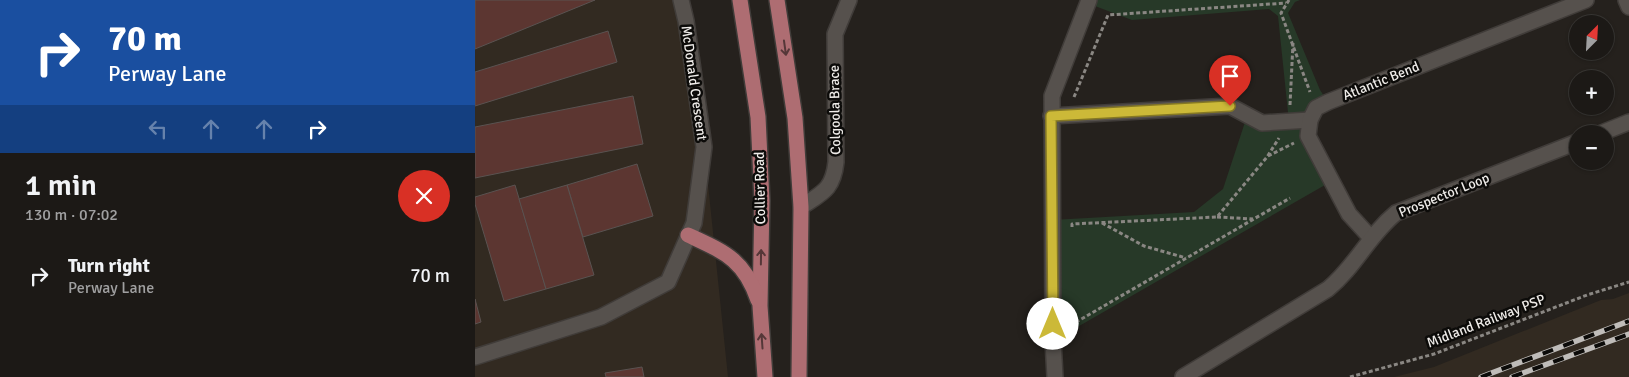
<!DOCTYPE html>
<html lang="en">
<head>
<meta charset="utf-8">
<style>
	:root { --surface:#1c1916; --page:#25221f; --text:#f1f3f6; --muted:#a0a0a1; --line:#3a3835 }
	body { margin:0; font-family:Signika,sans-serif; background:var(--page); color:var(--text); height:100vh; display:flex; flex-direction:column; font-size:19px; white-space:nowrap }
	* { box-sizing:border-box; margin:0 }
	p { font-size:16px; color:var(--muted) }
	.icon { flex:none; width:28px; height:28px; fill:none; stroke:currentColor; stroke-width:2; stroke-linecap:round; stroke-linejoin:round }
	.map { position:relative; flex:1; overflow:hidden }
	.side { display:flex; flex-direction:column; background:var(--surface); width:475px }
	.side>* { flex:none }
	.top-card { background:#1a4fa0; color:#fff; overflow:hidden }
	.needle { width:32px; rotate:24deg }
	.controls { position:absolute; left:1094px; top:15px; display:grid; gap:10px }
	.controls a { display:grid; place-items:center; width:45px; height:45px; border-radius:50%; background:var(--surface); box-shadow:0 1px 4px #0004,0 0 0 1px var(--line); font-size:25px }
	.pin { position:absolute; display:grid; place-items:center; width:42px; height:42px; color:#fff; margin:-51px -21px; border-radius:50% 50% 50% 0; rotate:-45deg; box-shadow:0 0 5px #0007 }
	.pin .icon { rotate:45deg }
	.me { position:absolute; width:55px; margin:-28px; rotate:0deg; stroke-linejoin:round; filter:drop-shadow(0 0 4px #0008) }
	.turn { display:flex; align-items:center; gap:18px; height:105px; padding:0 25px; font-size:22px }
	.turn .icon { width:65px; height:65px; stroke-width:2.5 }
	.turn b { display:block; font-size:35px; line-height:42px }
	.lanes { display:flex; align-items:center; height:48px; padding:0 25px; background:#0003; justify-content:center; gap:25px; direction:ltr }
	.lanes .off { opacity:.35 }
	.round { display:grid; place-items:center; flex:none; width:52px; height:52px; border-radius:26px; background:var(--page) }
	.head { display:flex; align-items:center; justify-content:space-between; height:85px; padding:0 25px }
	h1 { font-size:30px; font-weight:600; line-height:38px }
	ul { padding:0; list-style:none }
	li { display:flex; align-items:center; gap:15px; height:75px; padding:0 25px }
	li div { flex:1 }
	li b { display:block; font-size:19px }
	li em { font-style:normal }
	main { display:flex; flex:1; min-height:0 }
	.map>svg:first-child { display:block }
</style>
</head>
<body>
<main>
<section class="side">
<div class="top-card">
<div class="turn"><svg class="icon" aria-label="right" viewBox="0 0 24 24"><path d="M7 20v-9h11M14 6l5 5-5 5"/></svg><div><b>70 m</b>Perway Lane</div></div>
<div class="lanes"><svg class="icon off" aria-label="left" viewBox="0 0 24 24"><path d="M17 20v-9H6M10 6l-5 5 5 5"/></svg><svg class="icon off" aria-label="ahead" viewBox="0 0 24 24"><path d="M12 20V5M6 11l6-6 6 6"/></svg><svg class="icon off" aria-label="ahead" viewBox="0 0 24 24"><path d="M12 20V5M6 11l6-6 6 6"/></svg><svg class="icon" aria-label="right" viewBox="0 0 24 24"><path d="M7 20v-9h11M14 6l5 5-5 5"/></svg></div>
</div>
<div class="head"><div><h1>1 min</h1><p>130 m · 07:02</p></div><a class="round" style="background:#d93025;color:#fff"><svg class="icon" aria-label="close" viewBox="0 0 24 24"><path d="M6 6l12 12M18 6L6 18"/></svg></a></div>
<ul>
<li><svg class="icon" aria-label="right" viewBox="0 0 24 24"><path d="M7 20v-9h11M14 6l5 5-5 5"/></svg><div><b>Turn right</b><p>Perway Lane</p></div><em>70 m</em></li>
</ul>
</section>
<div class="map">
<svg width="1154" height="377" viewBox="0 0 1154 377">
	<rect width="100%" height="100%" fill="#25211d"/>
	<!-- built -->
	<g fill="#322a21">
		<polygon points="0,0 206,0 230,155 253,377 0,377"/>
		<polygon points="1154,293 1154,377 919,377 959,367 1126,300 1138,299"/>
	</g>
	<!-- green -->
	<polygon fill="#273928" points="614,0 825,0 820,2 813,13 845,90 853,102 835,120 857,181 578,341 577,220 719,212 748,189 772,116 814,122 803,16 794,9 657,20 612,3"/>
	<!-- building -->
	<g fill="#5c3631" stroke="#5a5351">
		<polygon points="0,0 120,0 0,49"/>
		<polygon points="133,31 142,62 0,106 0,72"/>
		<polygon points="158,96 168,144 0,178 0,127"/>
		<polygon points="162,164 178,216 108,237 92,185"/>
		<polygon points="40,185 71,289 29,301 0,204 0,197"/>
		<polygon points="92,185 119,275 71,289 44,199"/>
		<polygon points="0,299 6,322 0,324"/>
		<polygon points="167,367 169,377 131,377 130,373"/>
	</g>
	<g fill="none" stroke-linecap="round" stroke-linejoin="round">
		<!-- street casing -->
		<g stroke="#403c39" stroke-width="18">
			<g id="street">
				<polyline points="1151,0 1154,7"/>
				<polyline points="576,116 755,106 787,123 835,120"/>
				<polyline points="1124,134 1154,122"/>
				<path d="M326 207C347 193 358 190 361 162L360 34 374 0"/>
				<polyline points="896,238 874,214 833,136 835,120 841,108 853,102 1111,0"/>
				<polyline points="0,357 126,317 193,282 219,223 229,147 211,21 206,0"/>
				<polyline points="580,377 578,341 577,96 614,0"/>
				<path d="M708 377 853 289C880 267 894 235 921 213L1102 142"/>
			</g>
		</g>
		<!-- primary casing -->
		<g stroke="#403c39" stroke-width="18">
			<g id="primary">
				<polyline points="265,0 283,117 287,201 285,306 290,377"/>
				<polyline points="302,0 320,118 326,207 324,377"/>
				<path d="M213 235C249 252 269 259 283 300"/>
			</g>
		</g>
		<!-- path -->
		<g stroke="#8a8783" stroke-width="3" stroke-dasharray="4 2.5" stroke-linecap="butt">
			<polyline points="814,0 806,13 835,92"/>
			<polyline points="599,97 633,15 811,3"/>
			<polyline points="815,105 818,43"/>
			<polyline points="793,156 819,143"/>
			<polyline points="742,217 778,219"/>
			<polyline points="627,223 669,246 711,258"/>
			<polyline points="597,227 597,224 742,217 792,157 804,138"/>
			<polyline points="596,324 596,325 815,198"/>
			<polyline points="875,377 959,354 1112,295 1154,282"/>
		</g>
		<!-- street -->
		<use href="#street" stroke="#56514d" stroke-width="15"/>
		<!-- primary -->
		<use href="#primary" stroke="#ae6d72" stroke-width="15"/>
		<!-- rail casing -->
		<g stroke="#bfbcb9" stroke-width="5.5">
			<g id="rail">
				<polyline points="1006,377 1154,321"/>
				<polyline points="1037,377 1154,334"/>
			</g>
		</g>
		<!-- rail -->
		<use href="#rail" stroke="#0c0b09" stroke-width="4" stroke-dasharray="11" stroke-linecap="butt"/>
	</g>
	<!-- one-way arrows -->
	<defs><path id="oneway-shaft" d="M-6 0H5M1.5-3L5.5 0L1.5 3" fill="none" stroke-width="1.6" stroke-linecap="round" stroke-linejoin="round" transform="scale(1.25)"/></defs>
	<g stroke="#553738">
		<use href="#oneway-shaft" transform="translate(310 48) rotate(82)"/>
		<use href="#oneway-shaft" transform="translate(286 257) rotate(-89)"/>
		<use href="#oneway-shaft" transform="translate(287 341) rotate(-94)"/>
	</g>
	<g fill="none" stroke-linecap="round" stroke-linejoin="round">
		<!-- route casing -->
		<g stroke="#857824" stroke-width="12">
			<polyline id="route" points="578,324 576,116 755,106"/>
		</g>
		<!-- route -->
		<use href="#route" stroke="#ccb938" stroke-width="9"/>
	</g>
	<g text-anchor="middle" dominant-baseline="central" stroke-width="5" stroke-linejoin="round" paint-order="stroke">
		<!-- street labels -->
		<g font-size="14" fill="#efece9" stroke="#0c0b09">
			<text transform="translate(906 81) rotate(-22)">Atlantic Bend</text>
			<text transform="translate(219 83) rotate(82)">McDonald Crescent</text>
			<text transform="translate(360 110) rotate(-91)">Colgoola Brace</text>
			<text transform="translate(285 188) rotate(-91)">Collier Road</text>
			<text transform="translate(969 195) rotate(-22)">Prospector Loop</text>
			<text transform="translate(1011 321) rotate(-21)">Midland Railway PSP</text>
		</g>
	</g>
</svg>
<div class="controls">
<a><svg class="needle" viewBox="-14 -14 28 28"><path d="M0-13l5 13h-10z" fill="#e53935"/><path d="M0 13l5-13h-10z" fill="#a0a0a1"/></svg></a>
<a>+</a>
<a>−</a>
</div>
<div class="pin" style="left:755px;top:106px;background:#d93025"><svg class="icon" aria-label="arrive" viewBox="0 0 24 24"><path d="M6 21V4h12l-3 4 3 4H6"/></svg></div>
<svg class="me" style="left:578px;top:324px" viewBox="-20 -20 40 40"><circle r="19" fill="#fff"/><path d="M0-13L10 11 0 6-10 11z" fill="#ccb938"/></svg>
</div>
</main>
</body>
</html>
